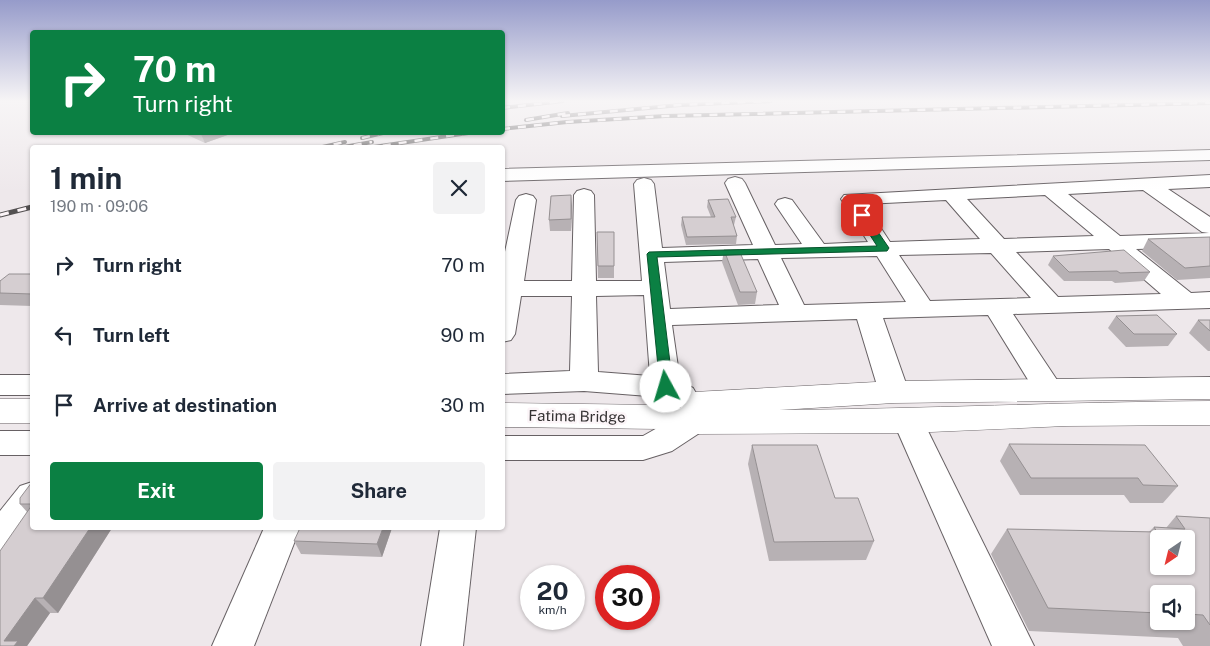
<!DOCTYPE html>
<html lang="en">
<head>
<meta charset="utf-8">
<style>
	:root { --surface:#fff; --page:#f2f2f3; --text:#1f2937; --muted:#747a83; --accent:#0b8043 }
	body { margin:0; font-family:"Public Sans",sans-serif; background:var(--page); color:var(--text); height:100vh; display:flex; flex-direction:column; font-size:19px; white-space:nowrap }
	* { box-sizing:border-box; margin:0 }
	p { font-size:16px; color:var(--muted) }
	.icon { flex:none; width:28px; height:28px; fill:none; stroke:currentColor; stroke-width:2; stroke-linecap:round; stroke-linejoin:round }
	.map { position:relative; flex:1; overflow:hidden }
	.drawer { position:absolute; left:30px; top:145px; width:475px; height:385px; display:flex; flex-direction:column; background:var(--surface); border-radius:5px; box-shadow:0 1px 4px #0004 }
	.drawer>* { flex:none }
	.hud { position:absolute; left:30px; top:30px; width:475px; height:105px; border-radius:5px; box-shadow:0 1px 4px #0004; background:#0b8043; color:#fff; overflow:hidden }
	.needle { width:32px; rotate:215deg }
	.fabs { position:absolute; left:1150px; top:530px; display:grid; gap:10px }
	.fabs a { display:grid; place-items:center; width:45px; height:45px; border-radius:5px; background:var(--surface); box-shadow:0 1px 4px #0004; font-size:25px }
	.speed { position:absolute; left:520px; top:565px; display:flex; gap:10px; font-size:25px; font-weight:700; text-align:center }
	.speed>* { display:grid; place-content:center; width:65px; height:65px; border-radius:50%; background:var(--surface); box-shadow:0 1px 4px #0004; line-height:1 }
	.speed small { font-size:12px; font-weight:400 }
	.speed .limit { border:8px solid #d22; background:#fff; color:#111 }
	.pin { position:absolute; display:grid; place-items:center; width:42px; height:42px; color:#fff; margin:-21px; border-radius:10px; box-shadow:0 2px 8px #0006 }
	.me { position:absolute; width:55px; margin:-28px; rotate:354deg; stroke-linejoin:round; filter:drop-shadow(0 0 4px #0008) }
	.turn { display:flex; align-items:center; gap:18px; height:105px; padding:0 20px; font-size:22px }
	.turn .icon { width:65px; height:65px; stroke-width:2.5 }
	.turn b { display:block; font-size:35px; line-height:42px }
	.round { display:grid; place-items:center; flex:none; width:52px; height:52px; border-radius:5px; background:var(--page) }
	.headline { display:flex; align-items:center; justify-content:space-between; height:85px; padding:0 20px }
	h1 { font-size:30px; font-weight:700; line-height:38px }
	.action { display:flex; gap:10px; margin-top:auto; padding:10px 20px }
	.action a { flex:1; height:58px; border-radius:5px; background:var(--accent); color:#fff; font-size:20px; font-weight:700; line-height:58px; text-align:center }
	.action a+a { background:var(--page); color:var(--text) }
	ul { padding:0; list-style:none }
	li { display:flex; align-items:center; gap:15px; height:70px; padding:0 20px }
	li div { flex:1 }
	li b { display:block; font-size:19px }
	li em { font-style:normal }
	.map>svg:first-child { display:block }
</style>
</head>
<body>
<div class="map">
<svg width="1210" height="646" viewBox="0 0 1210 646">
	<rect width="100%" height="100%" fill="#eee8eb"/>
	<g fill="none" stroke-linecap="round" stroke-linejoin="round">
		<!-- minor casing -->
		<g stroke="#676164" stroke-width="2">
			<g id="minor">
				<polygon points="1210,150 1210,160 502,181 502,169"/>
				<path d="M1210 175V187L1168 189 1210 217V247L1136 249 1191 293 1210 292V308L1013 314 1063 389 1058 396 1048 399 1038 396 988 315 883 318 909 392 904 399 894 402 884 399 879 392 857 319 672 325 680 381 693 388 697 395 693 402 682 406 661 397 584 391 502 394V374L570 371 572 296H521L515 334 511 340 502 342V266L516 200 519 196 526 194 533 196 536 200 524 281H572L574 195 577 191 584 189 591 191 594 195 596 281H642L634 184 637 180 644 178 651 180 654 184 662 248 753 245 725 183 728 179 735 177 742 179 745 183 775 245 802 244 775 204 778 200 785 198 792 200 824 244 868 242 841 199 844 195ZM1143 190 1202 232 1209 233 1120 236 1068 194ZM1045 195 1094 236 1004 239 967 199ZM946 200 980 239 890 242 865 204ZM1109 249 1161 294 1058 297 1016 252ZM991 253 1031 298 930 301 899 255ZM877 256 906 302 804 305 781 258ZM758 259 779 305 670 309 664 262ZM644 295 650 376 598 372 596 296Z"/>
				<rect x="0" y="375" width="32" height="20"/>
				<polygon points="908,409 919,413 923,421 1034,646 992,646 893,421 897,413"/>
				<polygon points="693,410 704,414 709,422 704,430 672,451 643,460 502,460 502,436 643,436 682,414"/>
				<rect x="0" y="431" width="32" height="24"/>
				<polygon points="32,482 32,522 13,549 0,554 0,511 20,486"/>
				<polygon points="264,528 300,528 254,646 212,646"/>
				<polygon points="440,528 476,528 463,646 421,646"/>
			</g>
		</g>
		<!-- major casing -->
		<g stroke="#676164" stroke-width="1">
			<g id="major">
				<path d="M1210 377V399L894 403 779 410C923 409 1066 402 1210 401V425L1066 426 908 433 693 434 660 429 502 427V403L660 405 681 408 678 403 683 395 694 392 894 381Z"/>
				<rect x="0" y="399" width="32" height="24"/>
			</g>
		</g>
		<!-- minor -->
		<use href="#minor" fill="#fff" fill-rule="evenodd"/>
		<!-- major -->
		<use href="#major" fill="#fff" fill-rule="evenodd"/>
		<!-- rail-far1 casing -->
		<g stroke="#545152" stroke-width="4">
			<g id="rail-far1">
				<polyline points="502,108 563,101"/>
				<polyline points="562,116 680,105 771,101"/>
				<polyline points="526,120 568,113"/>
				<polyline points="502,129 567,122 665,116 1210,103"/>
				<polyline points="362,138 387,132"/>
				<polyline points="318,148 345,142"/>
				<polyline points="338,148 372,142"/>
				<polyline points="367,148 475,132"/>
			</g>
		</g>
		<!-- rail casing -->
		<g stroke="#545152" stroke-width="5">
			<polyline id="rail" points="0,215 32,207"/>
		</g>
		<!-- rail-far1 -->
		<use href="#rail-far1" stroke="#fcf5f8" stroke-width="2.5" stroke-dasharray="8" stroke-linecap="butt"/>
		<!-- rail -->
		<use href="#rail" stroke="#fcf5f8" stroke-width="3" stroke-dasharray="9" stroke-linecap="butt"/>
	</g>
	<!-- wall -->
	<g fill="#b7b1b4" fill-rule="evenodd">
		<polygon points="181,132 236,132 205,143"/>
		<polygon points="708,200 736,217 734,225 733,225 737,236 736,244 686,245 681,225 682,217 711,217 707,207"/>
		<polygon points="572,206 571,231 550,231 549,220"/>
		<polygon points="597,232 614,232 614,278 598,278"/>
		<polygon points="1210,237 1210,278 1177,280 1142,251 1148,239"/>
		<polygon points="724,250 757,292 755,304 738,305 722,262"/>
		<polygon points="1053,256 1150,272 1144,281 1115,283 1112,281 1064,281 1048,265"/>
		<polygon points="32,274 32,306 0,305 0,281"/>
		<polygon points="1116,316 1177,334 1168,346 1126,347 1108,328"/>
		<polygon points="1198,320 1210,320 1210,351 1208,351 1189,333"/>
		<polygon points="1009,444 1178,486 1163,503 1130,503 1124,495 1020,495 1000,461"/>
		<polygon points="752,445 835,498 874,541 866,560 769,561 748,464"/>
		<polygon points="32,482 32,528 122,528 112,528 58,613 50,613 27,646 0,646 27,512 20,504"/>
		<path d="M1176 516 1210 518V646H1183L1178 638 1029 631 991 554 1007 529 1149 532 1154 527 1166 528ZM1159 594H1186V621H1159Z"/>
		<polygon points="392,528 382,557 301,554 294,541"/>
	</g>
	<!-- shaded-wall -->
	<g fill="#959092">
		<polygon points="200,132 236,132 205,143"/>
		<polygon points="571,195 572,206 571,231"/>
		<polygon points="503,220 505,235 502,244 502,224"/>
		<polygon points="90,528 112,528 58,613 43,598"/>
		<polygon points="383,528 392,528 382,557 377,544"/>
		<polygon points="35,598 50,613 27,646 10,646 4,641"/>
	</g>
	<!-- building -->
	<g fill="#d5ced1" stroke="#959092" fill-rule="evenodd">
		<polygon points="571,195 571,219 549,220 551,196"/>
		<polygon points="728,199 736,217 731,217 737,236 687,237 682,217 715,217 708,200"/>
		<polygon points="597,232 614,232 614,266 598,266"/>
		<polygon points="1210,237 1210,266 1185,268 1148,239"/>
		<polygon points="724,250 739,250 757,292 740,292"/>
		<polygon points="1124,250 1150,272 1120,273 1117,271 1069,272 1053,256"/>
		<polygon points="9,274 32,274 32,294 0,293 0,281"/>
		<polygon points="1157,315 1177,334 1134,334 1116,316"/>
		<polygon points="1198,320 1210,320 1210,331"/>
		<polygon points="1009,444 1145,445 1178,486 1143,485 1138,478 1031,478"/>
		<polygon points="752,445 817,445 835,498 858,498 874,541 774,542"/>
		<polygon points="32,482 32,504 20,504 20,498"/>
		<polygon points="32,505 32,528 90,528 43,598 35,598 4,641 18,641 14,646 0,646 0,551"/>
		<path d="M1176 516 1210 518V625L1203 615 1186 614V594H1159V613L1048 608 1007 529 1157 532 1154 527 1185 529ZM1159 539H1186V566H1159Z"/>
		<polygon points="300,528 383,528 377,544 294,541"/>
	</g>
	<!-- sky -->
	<linearGradient id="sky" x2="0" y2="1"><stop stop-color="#969bca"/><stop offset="0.53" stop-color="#f7f5f6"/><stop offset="1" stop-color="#f7f5f6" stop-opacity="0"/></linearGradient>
	<rect width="1210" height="191" fill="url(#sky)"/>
	<!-- route -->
	<polygon fill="#0b8043" stroke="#07532c" points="859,213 865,213 889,248 887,251 657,257 673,387 671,391 662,391 660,387 647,254 649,252 877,246 857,215"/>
	<g text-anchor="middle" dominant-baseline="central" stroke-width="5" stroke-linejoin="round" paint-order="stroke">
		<!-- street labels -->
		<g font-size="15" fill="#363334" stroke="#fcf5f8">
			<text transform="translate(577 416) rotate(1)">Fatima Bridge</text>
		</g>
	</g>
</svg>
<div class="fabs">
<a><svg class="needle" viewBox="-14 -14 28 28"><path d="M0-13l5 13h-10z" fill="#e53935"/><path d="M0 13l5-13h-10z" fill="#747a83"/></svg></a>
<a><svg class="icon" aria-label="sound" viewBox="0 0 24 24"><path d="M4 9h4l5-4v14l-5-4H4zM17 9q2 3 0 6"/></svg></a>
</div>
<div class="speed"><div>20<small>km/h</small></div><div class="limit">30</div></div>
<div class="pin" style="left:862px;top:215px;background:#d93025"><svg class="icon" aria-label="arrive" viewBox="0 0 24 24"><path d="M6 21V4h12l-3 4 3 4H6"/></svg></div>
<svg class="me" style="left:666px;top:387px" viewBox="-20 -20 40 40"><circle r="19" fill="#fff"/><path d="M0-13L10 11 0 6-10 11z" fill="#0b8043"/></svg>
<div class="hud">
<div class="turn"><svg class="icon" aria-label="right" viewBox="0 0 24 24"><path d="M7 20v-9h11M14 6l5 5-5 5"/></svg><div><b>70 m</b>Turn right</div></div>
</div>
<section class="drawer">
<div class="headline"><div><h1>1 min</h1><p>190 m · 09:06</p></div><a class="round"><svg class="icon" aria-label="close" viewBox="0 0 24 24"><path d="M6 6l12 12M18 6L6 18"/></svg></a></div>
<ul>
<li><svg class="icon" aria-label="right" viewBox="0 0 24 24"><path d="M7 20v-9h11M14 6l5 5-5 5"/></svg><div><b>Turn right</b></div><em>70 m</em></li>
<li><svg class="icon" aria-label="left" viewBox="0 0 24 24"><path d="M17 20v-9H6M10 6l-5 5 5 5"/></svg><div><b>Turn left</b></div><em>90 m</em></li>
<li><svg class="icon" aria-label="arrive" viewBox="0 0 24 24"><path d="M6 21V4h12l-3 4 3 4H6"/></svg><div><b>Arrive at destination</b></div><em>30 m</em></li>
</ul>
<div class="action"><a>Exit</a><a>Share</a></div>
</section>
</div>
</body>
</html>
